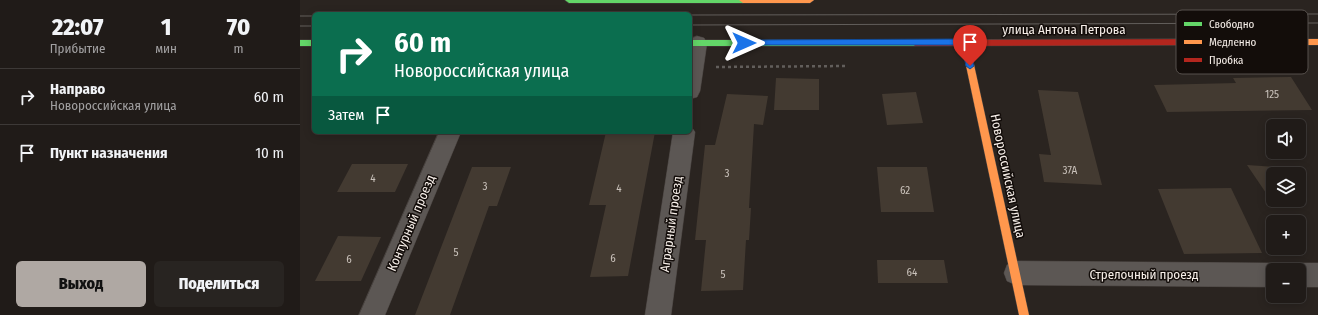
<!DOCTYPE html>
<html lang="ru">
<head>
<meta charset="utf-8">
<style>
	:root { --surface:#201b18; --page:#282421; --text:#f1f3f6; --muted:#a2a1a2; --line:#3d3937; --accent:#afa8a3 }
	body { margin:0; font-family:"Fira Sans Condensed",sans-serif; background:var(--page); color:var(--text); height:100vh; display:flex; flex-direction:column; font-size:15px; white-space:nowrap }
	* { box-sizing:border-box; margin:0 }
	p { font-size:13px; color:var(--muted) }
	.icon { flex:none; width:22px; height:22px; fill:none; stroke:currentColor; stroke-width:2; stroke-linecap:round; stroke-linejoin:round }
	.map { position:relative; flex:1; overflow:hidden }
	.panel { display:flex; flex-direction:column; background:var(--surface); width:300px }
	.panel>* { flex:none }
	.hud { position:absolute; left:12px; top:12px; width:380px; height:122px; border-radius:6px; box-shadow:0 2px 10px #0003,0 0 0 1px var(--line); background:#0b6e4f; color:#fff; overflow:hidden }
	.fabs { position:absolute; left:966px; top:119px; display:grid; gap:8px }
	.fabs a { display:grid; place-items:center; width:40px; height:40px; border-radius:6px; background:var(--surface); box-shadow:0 2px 10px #0003,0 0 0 1px var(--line); font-size:20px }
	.pin { position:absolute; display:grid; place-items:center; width:34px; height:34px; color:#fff; margin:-41px -17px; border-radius:50% 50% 50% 0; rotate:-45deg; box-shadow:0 0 4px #0007 }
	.pin .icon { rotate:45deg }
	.me { position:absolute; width:44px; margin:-22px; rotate:90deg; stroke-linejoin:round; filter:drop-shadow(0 0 3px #0008) }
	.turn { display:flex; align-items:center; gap:14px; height:84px; padding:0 16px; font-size:18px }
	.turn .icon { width:52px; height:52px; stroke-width:2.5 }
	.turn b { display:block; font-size:28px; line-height:34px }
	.then { display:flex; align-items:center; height:38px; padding:0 16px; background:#0003; gap:8px; font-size:15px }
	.eta { display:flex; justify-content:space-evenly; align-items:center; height:68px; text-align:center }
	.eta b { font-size:24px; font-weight:800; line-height:28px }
	.primary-button { display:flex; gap:8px; margin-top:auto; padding:8px 16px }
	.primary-button a { flex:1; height:46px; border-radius:6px; background:var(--accent); color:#111; font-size:16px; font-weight:800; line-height:46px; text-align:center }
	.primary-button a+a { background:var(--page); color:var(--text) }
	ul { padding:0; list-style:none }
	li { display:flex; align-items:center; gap:12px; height:56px; padding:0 16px; border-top:1px solid var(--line) }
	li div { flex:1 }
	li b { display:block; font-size:15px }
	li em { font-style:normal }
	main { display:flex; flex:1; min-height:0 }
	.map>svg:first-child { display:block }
</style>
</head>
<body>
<main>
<section class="panel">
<div class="eta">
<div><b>22:07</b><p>Прибытие</p></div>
<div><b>1</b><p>мин</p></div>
<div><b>70</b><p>m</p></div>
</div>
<ul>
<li><svg class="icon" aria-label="right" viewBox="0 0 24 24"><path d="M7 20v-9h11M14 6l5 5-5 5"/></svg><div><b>Направо</b><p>Новороссийская улица</p></div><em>60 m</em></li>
<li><svg class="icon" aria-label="arrive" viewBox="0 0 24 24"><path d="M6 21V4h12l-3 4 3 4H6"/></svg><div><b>Пункт назначения</b></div><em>10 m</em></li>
</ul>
<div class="primary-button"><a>Выход</a><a>Поделиться</a></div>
</section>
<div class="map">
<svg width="1018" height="315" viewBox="0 0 1018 315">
	<rect width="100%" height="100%" fill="#2a2420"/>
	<!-- building -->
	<g fill="#433a31">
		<polygon points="991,77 1012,110 867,112 854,85 936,83 933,78"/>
		<polygon points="476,78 519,79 519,110 474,110"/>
		<polygon points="738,90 778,92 802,185 744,182 739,154 751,155"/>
		<polygon points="616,92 623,123 587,125 582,94"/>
		<polygon points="427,94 468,96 463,125 454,124 449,208 451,208 449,240 446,240 443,290 401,291 406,240 395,240 405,145 415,145"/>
		<polygon points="306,132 355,132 328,276 290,277 306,205 289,205"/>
		<polygon points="52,164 108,164 95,192 37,192"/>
		<polygon points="947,165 989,168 992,174 973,174 973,194 966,193"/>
		<polygon points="172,167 211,167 197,206 189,206 150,315 115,315"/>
		<polygon points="577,167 627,167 634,212 581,212"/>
		<polygon points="931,188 962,253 884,254 858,189"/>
		<polygon points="38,236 81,237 61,281 15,281"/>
		<polygon points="577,260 644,260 648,283 578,283"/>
	</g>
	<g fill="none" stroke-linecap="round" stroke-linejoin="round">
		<!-- street casing -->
		<g stroke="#48423f" stroke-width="1">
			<g id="street">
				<polygon points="397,36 404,38 407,43 400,91 397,97 390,99 390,39"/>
				<polygon points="390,125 395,132 371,315 345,315 373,132 390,132"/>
				<polygon points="139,132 161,132 85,315 59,315"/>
				<polygon points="716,261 973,263 982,267 983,270 973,270 973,287 716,285 707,281 704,273 707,265"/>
				<polygon points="999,263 1018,263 1018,287 999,287 999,270 989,270 990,267"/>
			</g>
		</g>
		<!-- fast casing -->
		<g stroke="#48423f" stroke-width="1">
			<g id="fast">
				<polygon points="265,0 447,0 443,3 269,3"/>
				<rect x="0" y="40" width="14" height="6"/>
				<polygon points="390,40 615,40 619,43 615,46 390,46"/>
			</g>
		</g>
		<!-- slow casing -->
		<g stroke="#48423f" stroke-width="1">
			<g id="slow">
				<polygon points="439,0 514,0 510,3 443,3"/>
				<polygon points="665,39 669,42 729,315 719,315 661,42"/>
				<polygon points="914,39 1018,39 1018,45 914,45 910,42"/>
			</g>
		</g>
		<!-- jam casing -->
		<g stroke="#48423f" stroke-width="1">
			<polygon id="jam" points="914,39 918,42 914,45 615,46 611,43 615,40"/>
		</g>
		<!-- path -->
		<polyline stroke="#625e5b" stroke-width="2.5" stroke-dasharray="3 3" stroke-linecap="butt" points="416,67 547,66"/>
		<!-- street -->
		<use href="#street" fill="#5c5754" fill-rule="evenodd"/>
		<!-- fast -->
		<use href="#fast" fill="#63d668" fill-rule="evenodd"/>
		<!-- slow -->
		<use href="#slow" fill="#ff974d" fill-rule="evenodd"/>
		<!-- jam -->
		<use href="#jam" fill="#b3261e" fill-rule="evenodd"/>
		<!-- tram -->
		<g stroke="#625e5b" stroke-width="1">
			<polyline points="390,15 1018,14"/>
			<polyline points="0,16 14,16"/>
			<polyline points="390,25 1018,23"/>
			<polyline points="0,26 14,26"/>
		</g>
	</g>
	<!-- route -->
	<polygon fill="#1a73e8" stroke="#114b97" points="665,39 669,42 674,66 670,69 666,66 662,45 444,45 441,43 444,40"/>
	<g text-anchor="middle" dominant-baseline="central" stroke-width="3" stroke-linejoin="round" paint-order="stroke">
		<!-- number labels -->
		<g font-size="11" fill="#cac2bb">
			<text x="972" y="94">125</text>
			<text x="770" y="170">37А</text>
			<text x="427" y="173">3</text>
			<text x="73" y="178">4</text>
			<text x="185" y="186">3</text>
			<text x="319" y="188">4</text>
			<text x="605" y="190">62</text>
			<text x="156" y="252">5</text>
			<text x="313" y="258">6</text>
			<text x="49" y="259">6</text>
			<text x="612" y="272">64</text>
			<text x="423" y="274">5</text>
		</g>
		<!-- street labels -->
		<g font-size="13" fill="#f7efe9" stroke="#130d0a">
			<text x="764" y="29">улица Антона Петрова</text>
			<text transform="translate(708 176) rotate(78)">Новороссийская улица</text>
			<text transform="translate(111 223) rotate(-67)">Контурный проезд</text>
			<text transform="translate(371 224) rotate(-82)">Аграрный проезд</text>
			<text x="844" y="274">Стрелочный проезд</text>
		</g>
	</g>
	<!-- legend -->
	<rect x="876" y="10" width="132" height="64" rx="6" fill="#130d0a" stroke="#57514d" stroke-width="1"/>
	<rect x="884" y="22" width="18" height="4" fill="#63d668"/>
	<rect x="884" y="40" width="18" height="4" fill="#ff974d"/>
	<rect x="884" y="58" width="18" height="4" fill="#b3261e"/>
	<g font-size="11" fill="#f7efe9">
		<text x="909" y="28">Свободно</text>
		<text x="909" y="46">Медленно</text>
		<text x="909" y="64">Пробка</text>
	</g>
</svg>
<div class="fabs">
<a><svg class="icon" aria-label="sound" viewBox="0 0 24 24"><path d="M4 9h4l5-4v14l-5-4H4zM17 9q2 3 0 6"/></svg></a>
<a><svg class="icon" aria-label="layers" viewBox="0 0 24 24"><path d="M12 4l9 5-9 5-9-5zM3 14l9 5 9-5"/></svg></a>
<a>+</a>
<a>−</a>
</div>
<div class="pin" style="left:670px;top:66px;background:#d93025"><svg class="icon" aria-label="arrive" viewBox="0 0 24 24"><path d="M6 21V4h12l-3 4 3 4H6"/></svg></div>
<svg class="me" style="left:444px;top:43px" viewBox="-20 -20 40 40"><path d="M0-17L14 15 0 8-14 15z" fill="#1a73e8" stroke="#fff" stroke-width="4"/></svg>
<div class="hud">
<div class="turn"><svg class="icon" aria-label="right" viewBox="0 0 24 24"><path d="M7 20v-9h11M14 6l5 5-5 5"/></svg><div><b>60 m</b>Новороссийская улица</div></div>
<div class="then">Затем<svg class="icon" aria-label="arrive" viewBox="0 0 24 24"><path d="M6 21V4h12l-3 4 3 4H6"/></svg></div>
</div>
</div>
</main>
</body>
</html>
